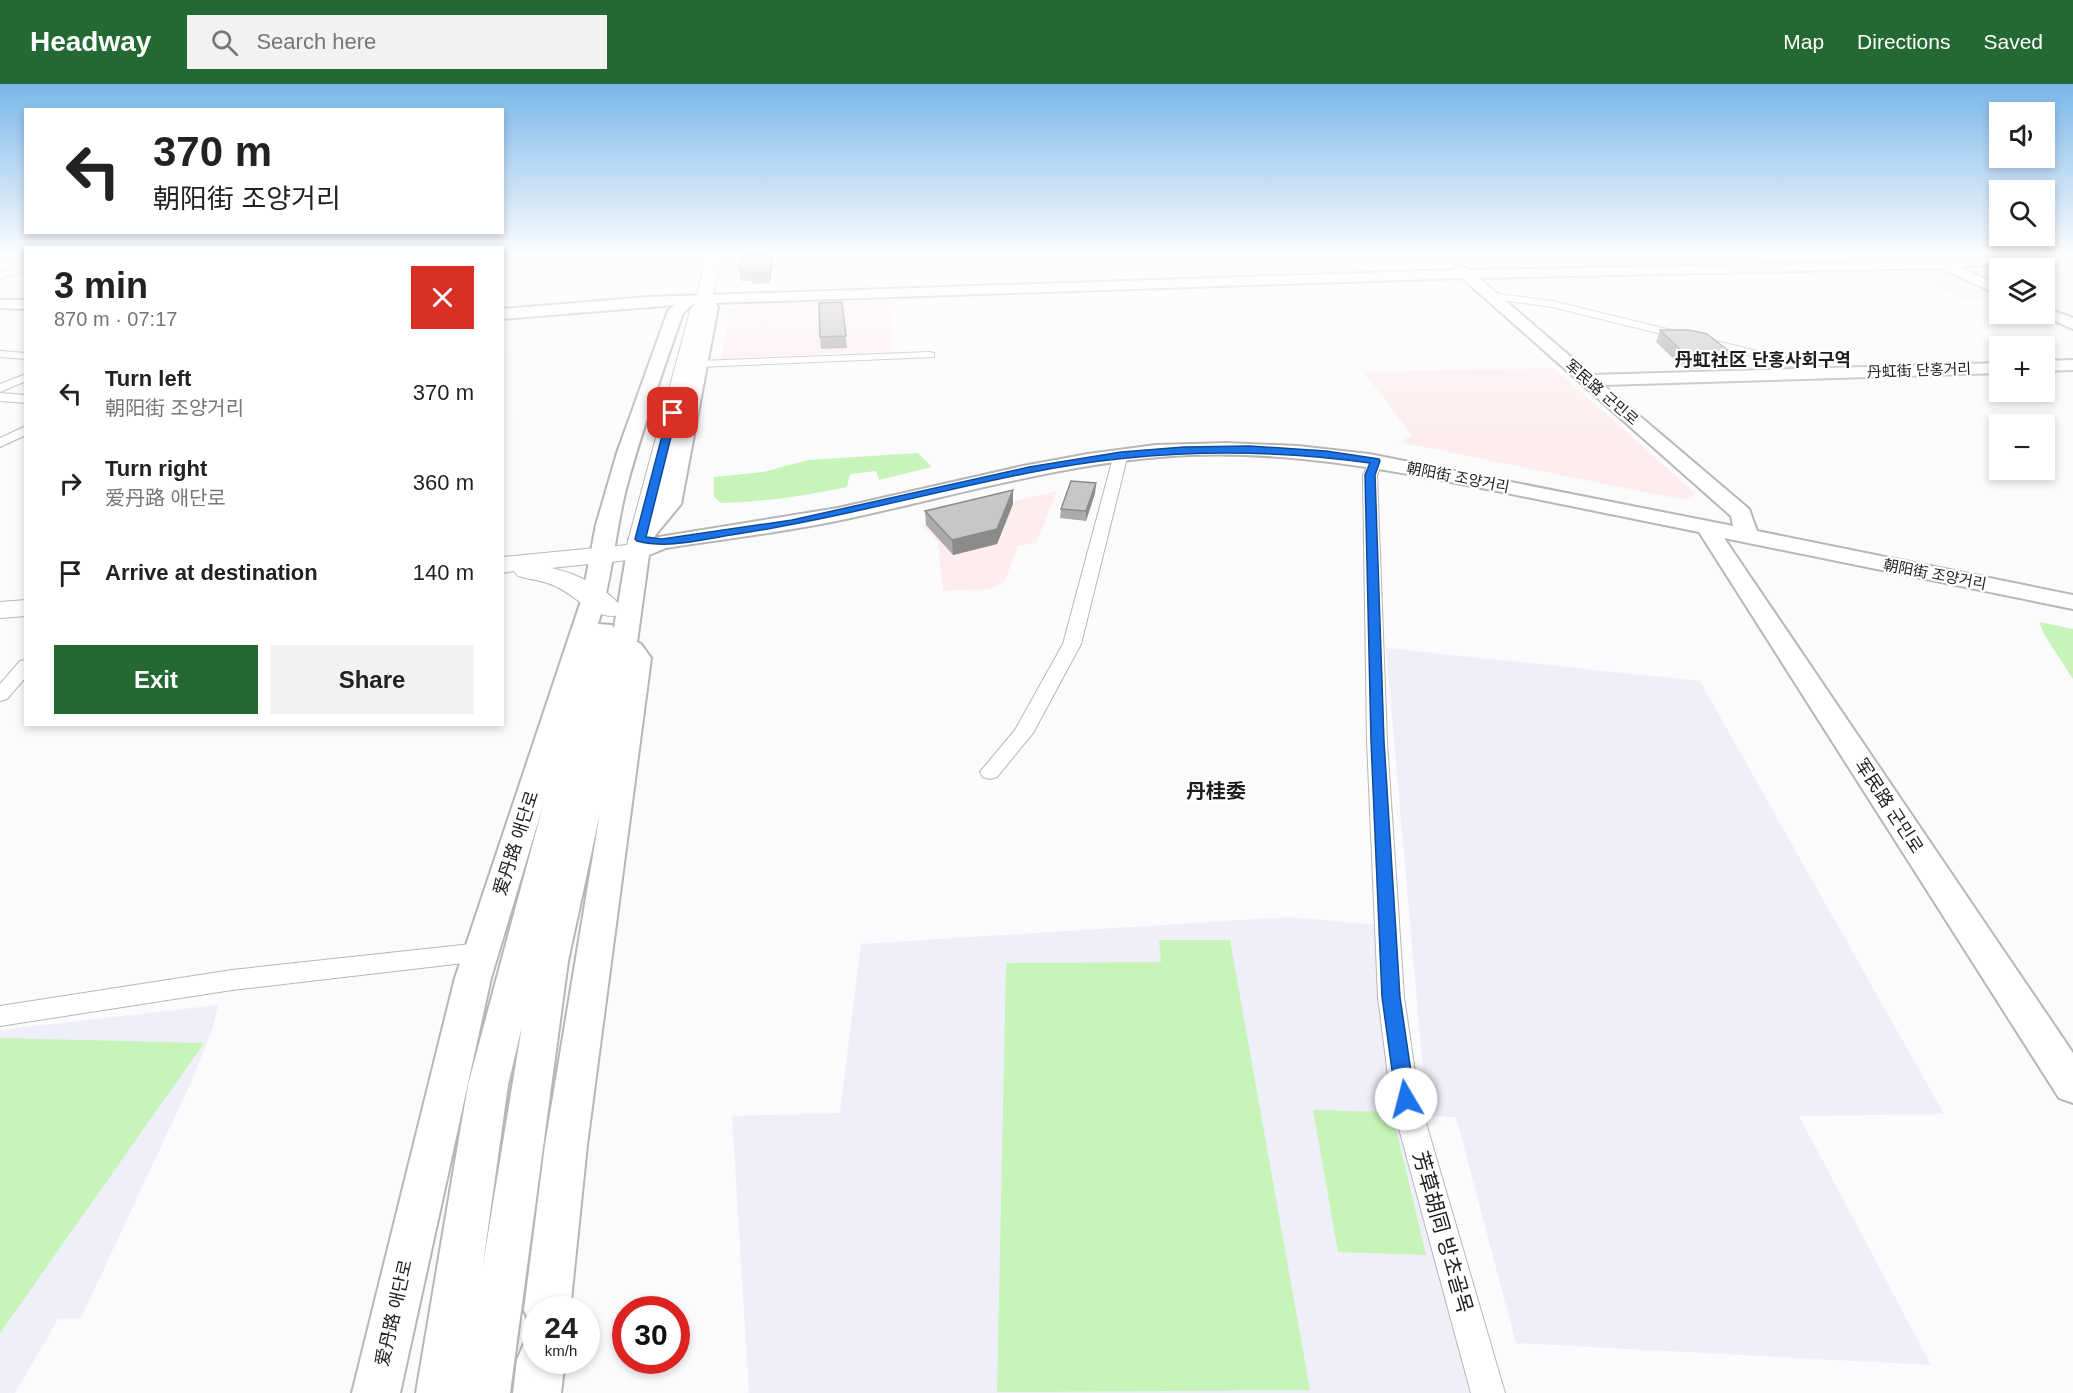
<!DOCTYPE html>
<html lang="en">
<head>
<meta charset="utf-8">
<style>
	:root { --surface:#fff; --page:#f2f2f2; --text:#222; --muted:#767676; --accent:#246833 }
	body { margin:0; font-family:Arial,"Noto Sans SC","Noto Sans KR",sans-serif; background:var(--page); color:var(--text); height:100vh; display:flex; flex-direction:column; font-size:22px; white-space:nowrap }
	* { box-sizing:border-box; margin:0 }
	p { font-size:20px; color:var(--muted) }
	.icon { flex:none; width:33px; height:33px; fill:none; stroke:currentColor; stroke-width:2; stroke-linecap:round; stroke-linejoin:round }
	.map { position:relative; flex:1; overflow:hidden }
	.drawer { position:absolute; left:24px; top:162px; width:480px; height:480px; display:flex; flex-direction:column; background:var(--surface); border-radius:0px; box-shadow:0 3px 9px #0003 }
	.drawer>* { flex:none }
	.top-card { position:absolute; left:24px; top:24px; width:480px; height:126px; border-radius:0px; box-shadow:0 3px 9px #0003; background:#fff; color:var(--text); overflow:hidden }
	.controls { position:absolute; left:1989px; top:18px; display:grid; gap:12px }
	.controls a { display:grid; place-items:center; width:66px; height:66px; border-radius:0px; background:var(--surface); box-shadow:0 3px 9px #0003; font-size:30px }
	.speed { position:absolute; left:522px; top:1212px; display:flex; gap:12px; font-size:30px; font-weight:700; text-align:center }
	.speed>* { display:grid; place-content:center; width:78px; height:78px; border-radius:50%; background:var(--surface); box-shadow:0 3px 9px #0003; line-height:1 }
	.speed small { font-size:15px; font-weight:400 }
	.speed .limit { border:9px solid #d22; background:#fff; color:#111 }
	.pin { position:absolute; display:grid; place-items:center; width:51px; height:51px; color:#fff; margin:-26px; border-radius:12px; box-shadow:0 3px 9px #0006 }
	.me { position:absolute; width:66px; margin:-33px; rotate:352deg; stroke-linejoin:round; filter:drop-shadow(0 0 4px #0008) }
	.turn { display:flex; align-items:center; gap:21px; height:126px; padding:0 30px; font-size:27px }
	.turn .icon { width:78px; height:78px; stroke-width:2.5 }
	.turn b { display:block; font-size:42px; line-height:51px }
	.round { display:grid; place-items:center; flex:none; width:63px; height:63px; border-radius:0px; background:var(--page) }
	.headline { display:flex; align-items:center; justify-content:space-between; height:102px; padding:0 30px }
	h1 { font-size:36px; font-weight:800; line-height:45px }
	.button { display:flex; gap:12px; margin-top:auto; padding:12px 30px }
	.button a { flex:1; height:69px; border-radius:0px; background:var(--accent); color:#fff; font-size:24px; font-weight:800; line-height:69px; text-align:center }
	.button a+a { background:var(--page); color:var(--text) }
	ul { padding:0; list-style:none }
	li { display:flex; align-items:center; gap:18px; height:90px; padding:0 30px }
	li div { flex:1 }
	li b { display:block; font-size:22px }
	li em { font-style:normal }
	header { display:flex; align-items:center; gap:36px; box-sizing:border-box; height:84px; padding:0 30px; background:var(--accent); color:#fff }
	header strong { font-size:28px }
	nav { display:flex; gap:33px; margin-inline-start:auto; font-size:21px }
	.search { width:420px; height:54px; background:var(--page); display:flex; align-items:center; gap:15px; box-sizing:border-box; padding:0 21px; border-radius:0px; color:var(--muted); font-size:22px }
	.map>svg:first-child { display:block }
</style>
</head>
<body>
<header>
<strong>Headway</strong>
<div class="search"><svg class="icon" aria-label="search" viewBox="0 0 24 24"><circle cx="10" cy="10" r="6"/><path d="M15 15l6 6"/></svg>Search here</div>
<nav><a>Map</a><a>Directions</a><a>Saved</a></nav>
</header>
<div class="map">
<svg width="2073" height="1309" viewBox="0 0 2073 1309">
	<rect width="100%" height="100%" fill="#fbfbfd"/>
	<!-- commercial -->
	<g fill="#fdedee">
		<polygon points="889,216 893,267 721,274 731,224 738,222"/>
		<polygon points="1554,284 1696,410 1684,416 1399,358 1412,352 1364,288"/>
		<polygon points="1057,407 1036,459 1018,462 1004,499 989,505 943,507 938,458 922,441"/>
	</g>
	<!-- built -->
	<g fill="#eeeff8">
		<polygon points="1189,171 1290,171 1300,183 1200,186"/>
		<polygon points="1943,184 1999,209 1999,213 1960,215 1899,186"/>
		<polygon points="1386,564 1700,597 1944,1030 1799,1032 1931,1281 1516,1259 1456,1033 1427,1032"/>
		<polygon points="1288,833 1380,841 1395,1010 1470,1309 749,1309 732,1032 840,1029 861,860"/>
		<polygon points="218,921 212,946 192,996 81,1234 58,1235 15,1309 0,1309 0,946"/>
	</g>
	<!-- green -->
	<g fill="#c7f5b9">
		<path d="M918 369 932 383 879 396 876 387 850 390 847 403C805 412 764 418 721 419L714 413V393L763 388 808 376Z"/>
		<polygon points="2039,538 2073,545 2073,595 2045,552"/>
		<polygon points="1159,856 1230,856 1310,1306 997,1308 1006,879 1161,878"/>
		<polygon points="0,954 204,959 0,1249"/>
		<polygon points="1313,1026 1392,1028 1426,1171 1338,1168"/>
	</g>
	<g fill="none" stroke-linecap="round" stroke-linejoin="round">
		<!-- street casing -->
		<g stroke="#b7b7b8" stroke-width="2">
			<g id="street">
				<polygon points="26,180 26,186 0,195 0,189"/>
				<polygon points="1491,209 1552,217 1840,287 1842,289 1836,293 1552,223 1487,214 1486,212"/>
				<polygon points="0,267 26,269 26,275 0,273"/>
				<polygon points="930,268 934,269 934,273 699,283 693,280 699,277"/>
				<polygon points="26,290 26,297 0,308 0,300"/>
				<polygon points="0,309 26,311 26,319 0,317"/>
				<polygon points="26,342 26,351 0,363 0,354"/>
				<polygon points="1121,366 1128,370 1081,560 1033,649 997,693 990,695 983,693 980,688 1015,646 1063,560 1114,370"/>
				<polygon points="1376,373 1383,377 1377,391 1387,657 1404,913 1419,1015 1505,1309 1471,1309 1391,1015 1378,913 1367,657 1363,391 1371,374"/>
				<polygon points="26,576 26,593 7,615 0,617 0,600 20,577"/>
				<polygon points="481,859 490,861 493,868 490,875 481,877 232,906 0,942 0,922 232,886"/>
			</g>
		</g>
		<!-- secondary casing -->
		<g stroke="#b7b7b8" stroke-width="4">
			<g id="secondary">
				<polygon points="714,171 729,171 718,183 708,183 706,180"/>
				<path d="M2015 171H2073V176L1958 183 2000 201V211L1940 184 1479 194 1592 291 2000 279V289L1603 301 1749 425 1757 447 2073 511V525L1724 454 2073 969V1019L2059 1014 1699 448C1630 434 1561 420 1492 406 1392 386 1292 367 1190 371 1078 376 972 407 864 431 799 446 732 454 666 464L649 471 637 558 641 560 651 574 587 1061 570 1226H536V1244L531 1242 524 1226 545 1061 600 729 568 877 510 1309H416L468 1001 544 718 491 894 400 1309H352L455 894 582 514 596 441 617 369 668 227 675 221 502 235V225L648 213 1454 186 1455 182 1460 181 1469 186 1911 178ZM1462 194 1731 432 1733 442 1369 370 1298 362 1227 359 1156 361 1088 370 1023 382 838 424 653 454 681 420 718 223 715 219ZM693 220H700L702 223 660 419 629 455 635 460 627 467 614 544 612 541 598 540C612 496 615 449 626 405 642 345 663 287 683 229ZM522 942 482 1187 508 1001Z"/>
				<polygon points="0,216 26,216 26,225 0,224"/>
				<polygon points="2044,223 2073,234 2073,245 2039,230 2044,230"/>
				<polygon points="2073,276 2073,286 2044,287 2044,277"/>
				<polygon points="536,1254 536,1276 565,1276 561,1309 513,1309 517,1276 524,1259"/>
			</g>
		</g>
		<!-- primary casing -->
		<g stroke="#b7b7b8" stroke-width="2">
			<g id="primary">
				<path d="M702 171H717V175L721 180 713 210 714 218 707 226 651 467 647 472 638 475 551 484C575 489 608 504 623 525L619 531C595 537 576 511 555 502 543 496 531 496 518 492L514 487 502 489V473L627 461 691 224 698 217 697 210 705 180 701 175Z"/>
				<polygon points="26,516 26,532 0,534 0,518"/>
			</g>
		</g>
		<!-- street -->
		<use href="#street" fill="#fff" fill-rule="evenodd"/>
		<!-- secondary -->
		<use href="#secondary" fill="#fff" fill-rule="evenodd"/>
		<!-- primary -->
		<use href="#primary" fill="#fff" fill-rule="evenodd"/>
	</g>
	<!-- wall -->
	<g fill="#acaaaa">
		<polygon points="774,171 770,199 752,200 751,197 741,197 739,186"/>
		<polygon points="842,218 847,264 821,265 820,253"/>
		<polygon points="1660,246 1734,271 1729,284 1684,285 1656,258"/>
		<polygon points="1096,399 1095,409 1086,437 1060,434 1061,425"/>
		<polygon points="1013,406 1013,420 997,460 953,471 926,441 925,427"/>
	</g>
	<!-- shaded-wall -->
	<g fill="#8c8b8b">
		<polygon points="771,171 774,171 770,199 769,188"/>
		<polygon points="1096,399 1095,409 1086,437 1086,427"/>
		<polygon points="1013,406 1013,420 997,460 953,471 952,456"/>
	</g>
	<!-- building -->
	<g fill="#c8c6c6" stroke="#8c8b8b" stroke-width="1.5">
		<polygon points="742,171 771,171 769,188 750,189 750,186 739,186"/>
		<polygon points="842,218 846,252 820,253 819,219"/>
		<polygon points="1660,246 1689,246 1707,250 1734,271 1688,273"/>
		<polygon points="1071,397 1096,399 1086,427 1061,425"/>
		<polygon points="1013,406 997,445 952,456 925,427"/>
	</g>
	<!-- sky -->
	<linearGradient id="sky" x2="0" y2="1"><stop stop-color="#7ab6e9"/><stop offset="0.48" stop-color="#fdfdfe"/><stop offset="1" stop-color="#fdfdfe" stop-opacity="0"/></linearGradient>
	<rect width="2073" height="355" fill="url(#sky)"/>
	<!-- route -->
	<path fill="#1a73e8" stroke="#114b97" stroke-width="1.5" d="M673 327 677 329 646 453 662 455 792 436 1029 383 1121 368 1184 363 1250 362 1326 367 1379 375 1380 377 1375 391 1384 657 1400 913 1415 1015 1412 1020 1406 1023 1399 1020 1396 1015 1382 913 1371 657 1365 391 1370 379C1255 363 1142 366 1028 389 928 409 831 436 731 451 699 456 668 465 637 457L635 455 668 329Z"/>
	<g text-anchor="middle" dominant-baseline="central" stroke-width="4.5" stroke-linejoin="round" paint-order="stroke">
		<!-- far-street labels -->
		<g font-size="15" fill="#1e1e1e" stroke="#fff">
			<text transform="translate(1919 286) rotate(-2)">丹虹街 단홍거리</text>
			<text transform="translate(1602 308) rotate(41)">军民路 군민로</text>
			<text transform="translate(1458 393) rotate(11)">朝阳街 조양거리</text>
			<text transform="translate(1935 490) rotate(11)">朝阳街 조양거리</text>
		</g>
		<!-- far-quarter labels -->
		<g font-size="18" font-weight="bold" fill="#1e1e1e" stroke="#fff">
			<text x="1763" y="276">丹虹社区 단홍사회구역</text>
		</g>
		<!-- street labels -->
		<g font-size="18" fill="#1e1e1e" stroke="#fff">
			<text transform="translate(1889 722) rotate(57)">军民路 군민로</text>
			<text transform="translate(516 759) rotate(-72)">爱丹路 애단로</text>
			<text transform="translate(394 1229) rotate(-77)">爱丹路 애단로</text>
		</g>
		<!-- neighbourhood labels -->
		<g font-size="20" font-weight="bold" fill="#1e1e1e" stroke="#fff">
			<text x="1216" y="707">丹桂委</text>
		</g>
		<!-- near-street labels -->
		<g font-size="21" fill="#1e1e1e" stroke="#fff">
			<text transform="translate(1443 1148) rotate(74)">芳草胡同 방초골목</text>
		</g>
	</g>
</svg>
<div class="controls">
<a><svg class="icon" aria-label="sound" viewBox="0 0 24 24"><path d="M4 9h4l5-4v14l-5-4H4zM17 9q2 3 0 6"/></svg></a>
<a><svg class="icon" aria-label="search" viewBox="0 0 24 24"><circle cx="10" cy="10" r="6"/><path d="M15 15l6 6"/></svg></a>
<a><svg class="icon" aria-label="layers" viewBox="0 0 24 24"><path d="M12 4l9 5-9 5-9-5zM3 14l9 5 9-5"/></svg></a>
<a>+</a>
<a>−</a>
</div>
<div class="speed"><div>24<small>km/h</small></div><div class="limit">30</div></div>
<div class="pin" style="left:673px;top:329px;background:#d93025"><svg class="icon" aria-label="arrive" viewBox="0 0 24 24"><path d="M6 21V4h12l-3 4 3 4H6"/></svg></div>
<svg class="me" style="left:1406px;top:1015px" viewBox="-20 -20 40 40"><circle r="19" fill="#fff"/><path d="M0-13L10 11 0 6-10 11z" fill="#1a73e8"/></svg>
<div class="top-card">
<div class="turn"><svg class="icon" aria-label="left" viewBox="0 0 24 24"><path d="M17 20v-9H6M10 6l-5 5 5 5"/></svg><div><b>370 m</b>朝阳街 조양거리</div></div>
</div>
<section class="drawer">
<div class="headline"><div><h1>3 min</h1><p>870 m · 07:17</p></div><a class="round" style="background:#d93025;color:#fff"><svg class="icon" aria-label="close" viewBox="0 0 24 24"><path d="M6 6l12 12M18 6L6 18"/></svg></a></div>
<ul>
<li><svg class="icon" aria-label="left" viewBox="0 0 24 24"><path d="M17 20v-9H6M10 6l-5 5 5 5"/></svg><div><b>Turn left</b><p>朝阳街 조양거리</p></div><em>370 m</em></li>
<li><svg class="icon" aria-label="right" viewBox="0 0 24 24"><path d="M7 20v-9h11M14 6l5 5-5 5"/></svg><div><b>Turn right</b><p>爱丹路 애단로</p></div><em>360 m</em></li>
<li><svg class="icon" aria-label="arrive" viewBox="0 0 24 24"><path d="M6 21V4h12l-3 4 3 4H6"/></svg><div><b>Arrive at destination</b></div><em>140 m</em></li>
</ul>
<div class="button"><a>Exit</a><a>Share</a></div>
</section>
</div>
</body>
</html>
